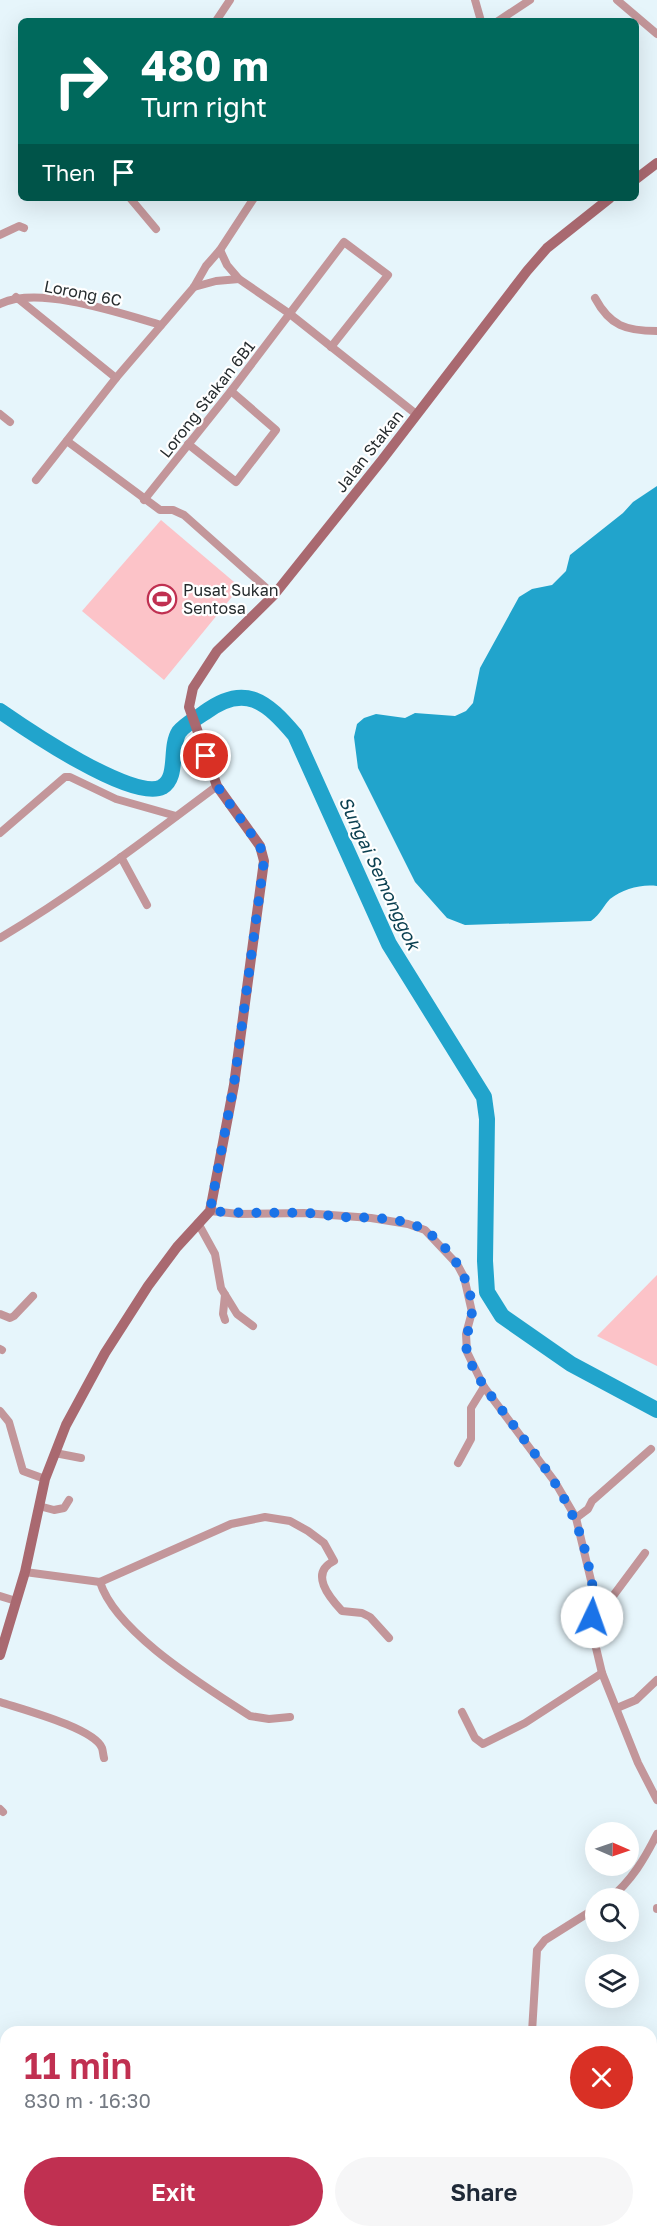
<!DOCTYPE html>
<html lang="en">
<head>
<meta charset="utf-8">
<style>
	:root { --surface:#fff; --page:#f6f6f7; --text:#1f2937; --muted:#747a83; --accent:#c03051 }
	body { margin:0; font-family:"Golos Text",sans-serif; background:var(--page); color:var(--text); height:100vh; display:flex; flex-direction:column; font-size:22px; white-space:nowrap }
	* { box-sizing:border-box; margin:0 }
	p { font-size:20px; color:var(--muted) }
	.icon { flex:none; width:33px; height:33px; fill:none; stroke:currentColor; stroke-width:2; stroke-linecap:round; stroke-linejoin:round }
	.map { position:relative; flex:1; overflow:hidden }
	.drawer { position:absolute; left:0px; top:2026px; width:657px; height:212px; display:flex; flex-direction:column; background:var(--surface); border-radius:18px 18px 0 0; box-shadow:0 6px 24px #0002 }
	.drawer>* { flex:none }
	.guide { position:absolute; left:18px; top:18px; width:621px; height:183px; border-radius:9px; box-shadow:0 6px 24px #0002; background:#00695c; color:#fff; overflow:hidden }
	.needle { width:39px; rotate:92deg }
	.controls { position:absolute; left:585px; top:1822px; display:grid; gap:12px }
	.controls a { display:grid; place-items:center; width:54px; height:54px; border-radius:50%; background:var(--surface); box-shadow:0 6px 24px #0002; font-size:30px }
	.pin { position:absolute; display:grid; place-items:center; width:51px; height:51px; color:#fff; margin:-26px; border:3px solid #fff; border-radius:50%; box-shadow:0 2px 6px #0007 }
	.me { position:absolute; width:66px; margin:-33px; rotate:3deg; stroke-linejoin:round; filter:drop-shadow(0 0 4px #0008) }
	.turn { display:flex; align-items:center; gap:21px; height:126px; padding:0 24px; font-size:27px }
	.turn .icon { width:78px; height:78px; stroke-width:2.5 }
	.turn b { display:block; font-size:42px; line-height:51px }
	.then { display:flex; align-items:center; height:57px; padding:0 24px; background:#0003; gap:12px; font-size:22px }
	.round { display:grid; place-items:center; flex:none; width:63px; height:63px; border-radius:32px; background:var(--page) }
	.summary { display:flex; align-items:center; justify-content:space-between; height:102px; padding:0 24px }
	h1 { font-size:36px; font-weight:600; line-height:45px; color:var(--accent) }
	.action { display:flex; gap:12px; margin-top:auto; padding:12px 24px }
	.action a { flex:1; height:69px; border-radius:36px; background:var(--accent); color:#fff; font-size:24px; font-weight:600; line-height:69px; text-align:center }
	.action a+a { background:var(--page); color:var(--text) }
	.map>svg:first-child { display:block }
</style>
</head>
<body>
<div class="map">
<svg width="657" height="2237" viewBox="0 0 657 2237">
	<rect width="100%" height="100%" fill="#e6f5fb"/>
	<!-- green -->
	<g fill="#fcc3c8">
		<polygon points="161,520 240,587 164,680 82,611"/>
		<polygon points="657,1275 657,1366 597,1336"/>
	</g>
	<!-- water -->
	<path fill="#21a4cc" d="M657 486V886C641 884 623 889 610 899 603 906 601 914 591 921L465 925 447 918 415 882 358 768 354 737 357 724 364 718 376 714 405 718 415 713 455 716 466 711 473 703 480 668 519 597 532 589 552 585 566 571 570 555 623 513 633 502Z"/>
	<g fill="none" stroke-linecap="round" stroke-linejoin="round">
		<!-- river -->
		<path stroke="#21a4cc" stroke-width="16" d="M0 711C26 729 133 802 162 787 179 777 169 748 179 732 184 725 197 718 204 713 245 682 267 702 295 735L389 944 484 1097 487 1119 485 1261 487 1292 502 1316 571 1364 657 1410"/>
		<!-- minor -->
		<g stroke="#c3969a" stroke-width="8">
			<polyline points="475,0 481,21"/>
			<polyline points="617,0 657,34"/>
			<polyline points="216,21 230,0"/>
			<polyline points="498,21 530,0"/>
			<polyline points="130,198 156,229"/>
			<polyline points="0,235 19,226 24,228"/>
			<polyline points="239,279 290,314 416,414"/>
			<polyline points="194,287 216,281 239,279 227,265 220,250"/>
			<polyline points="16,297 116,378"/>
			<path d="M595 298C610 326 626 331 657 331"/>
			<path d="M0 304C38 285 120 313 161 325"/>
			<polyline points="0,414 10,422"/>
			<polyline points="67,441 160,510 173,510 184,515 274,595"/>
			<polyline points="188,444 236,482 276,430 231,391"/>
			<polyline points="36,480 116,378 194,287 206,266 220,250 254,198"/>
			<polyline points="144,500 231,391 344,242 388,275 331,347"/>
			<polyline points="0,833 65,777 70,777 116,799 176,816"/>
			<polyline points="121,857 147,905"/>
			<path d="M0 938C76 893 146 839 217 786"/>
			<polyline points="210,1211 239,1214 304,1213 371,1218 408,1224 425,1230 457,1264 464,1277 472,1312 466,1334 467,1352 484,1387 555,1482 576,1518 595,1597 592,1617 592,1631 602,1673 638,1763 657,1800"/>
			<polyline points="198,1223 215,1254 221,1288 237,1314 253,1326"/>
			<polyline points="0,1314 10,1318 14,1316 33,1296"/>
			<polyline points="225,1320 223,1314 225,1295"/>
			<polyline points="0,1349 2,1350"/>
			<polyline points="0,1411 9,1422 23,1471 45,1479"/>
			<polyline points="55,1453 81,1458"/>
			<polyline points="458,1463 471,1439 471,1408 484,1387"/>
			<polyline points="39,1506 54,1510 64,1508 69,1500"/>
			<polyline points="576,1518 588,1509 592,1501 651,1449"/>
			<path d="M25 1572 100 1582 231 1524 265 1517 290 1521 308 1531 324 1543 334 1561C309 1573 329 1597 342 1611L362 1613 370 1617 389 1638"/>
			<path d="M100 1582C116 1633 206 1687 250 1716L269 1719 290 1717"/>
			<polyline points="0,1596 16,1601"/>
			<polyline points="595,1597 602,1601 610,1600 645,1553"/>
			<path d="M0 1702C21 1709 94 1728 102 1748 103 1751 103 1754 104 1758"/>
			<polyline points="617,1708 636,1700 657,1680"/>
			<polyline points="462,1712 475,1738 483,1744 525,1723 602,1673"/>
			<polyline points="0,1809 3,1812"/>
			<path d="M609 1899C631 1882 645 1858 657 1834"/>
			<polyline points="657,1909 657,1908"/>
			<polyline points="532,2032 537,1950 545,1940 596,1908"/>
			<polyline points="0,2142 6,2145"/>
			<polyline points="435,2232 437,2237"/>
		</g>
		<!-- secondary -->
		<g stroke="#a96970" stroke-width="10">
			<polyline points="636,179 657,163"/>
			<polyline points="0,1655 25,1572 45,1479 66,1425 105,1353 148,1286 177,1247 210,1211 234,1085 264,861 260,846 217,786 189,707 193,688 217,651 274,595 382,460 527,271 547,248 610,198"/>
		</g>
	</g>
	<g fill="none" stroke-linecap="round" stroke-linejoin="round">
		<!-- route -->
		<path stroke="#1a73e8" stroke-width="10" stroke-dasharray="0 18" d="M206 756 217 786 260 846 264 861 234 1084 210 1211C242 1214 273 1212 305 1213 317 1213 329 1216 341 1217 367 1218 403 1216 426 1231 451 1248 472 1281 472 1311 471 1325 464 1337 467 1352 473 1374 491 1396 505 1414 542 1464 575 1501 588 1563 592 1582 596 1598 592 1617"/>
	</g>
	<!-- icons -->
	<defs>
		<g id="stadium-ring" transform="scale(1.5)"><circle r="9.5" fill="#fff" stroke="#c03051" stroke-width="1.5"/><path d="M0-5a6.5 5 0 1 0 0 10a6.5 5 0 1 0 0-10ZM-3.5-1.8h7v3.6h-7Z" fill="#c03051"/></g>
	</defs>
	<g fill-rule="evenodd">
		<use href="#stadium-ring" x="162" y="599"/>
	</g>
	<g text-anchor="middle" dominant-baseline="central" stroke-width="4.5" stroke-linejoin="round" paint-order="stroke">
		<!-- street labels -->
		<g font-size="16" fill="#262c2e" stroke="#fff">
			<text transform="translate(83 293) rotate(11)">Lorong 6C</text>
			<text transform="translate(207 399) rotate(-52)">Lorong Stakan 6B1</text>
			<text transform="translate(369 451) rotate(-52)">Jalan Stakan</text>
		</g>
		<!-- poi labels -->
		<g font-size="16" fill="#262c2e" stroke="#fff" text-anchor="start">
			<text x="183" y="590">Pusat Sukan<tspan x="183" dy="18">Sentosa</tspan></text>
		</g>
		<!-- water labels -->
		<g font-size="18" font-style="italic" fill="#0a3f50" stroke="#fff">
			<text transform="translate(380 873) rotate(65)">Sungai Semonggok</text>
		</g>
	</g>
</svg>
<div class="controls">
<a><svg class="needle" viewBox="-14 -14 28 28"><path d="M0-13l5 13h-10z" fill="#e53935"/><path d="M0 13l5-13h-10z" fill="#747a83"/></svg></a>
<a><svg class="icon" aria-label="search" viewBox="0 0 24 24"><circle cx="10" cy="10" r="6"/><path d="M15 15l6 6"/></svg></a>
<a><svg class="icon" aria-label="layers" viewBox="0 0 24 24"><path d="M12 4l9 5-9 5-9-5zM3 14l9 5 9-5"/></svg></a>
</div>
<div class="pin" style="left:206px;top:756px;background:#d93025"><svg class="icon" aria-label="arrive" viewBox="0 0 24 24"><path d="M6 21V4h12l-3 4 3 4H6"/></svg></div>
<svg class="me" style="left:592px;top:1617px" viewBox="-20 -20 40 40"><circle r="19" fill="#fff"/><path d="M0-13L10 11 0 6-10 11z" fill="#1a73e8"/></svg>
<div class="guide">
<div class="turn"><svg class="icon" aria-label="right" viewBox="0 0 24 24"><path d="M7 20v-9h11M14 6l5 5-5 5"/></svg><div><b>480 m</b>Turn right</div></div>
<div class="then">Then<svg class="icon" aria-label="arrive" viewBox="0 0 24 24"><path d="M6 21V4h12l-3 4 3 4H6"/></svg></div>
</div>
<section class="drawer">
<div class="summary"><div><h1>11 min</h1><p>830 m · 16:30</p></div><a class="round" style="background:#d93025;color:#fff"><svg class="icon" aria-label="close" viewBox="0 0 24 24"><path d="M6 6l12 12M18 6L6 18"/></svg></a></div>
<div class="action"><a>Exit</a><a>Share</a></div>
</section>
</div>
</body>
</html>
